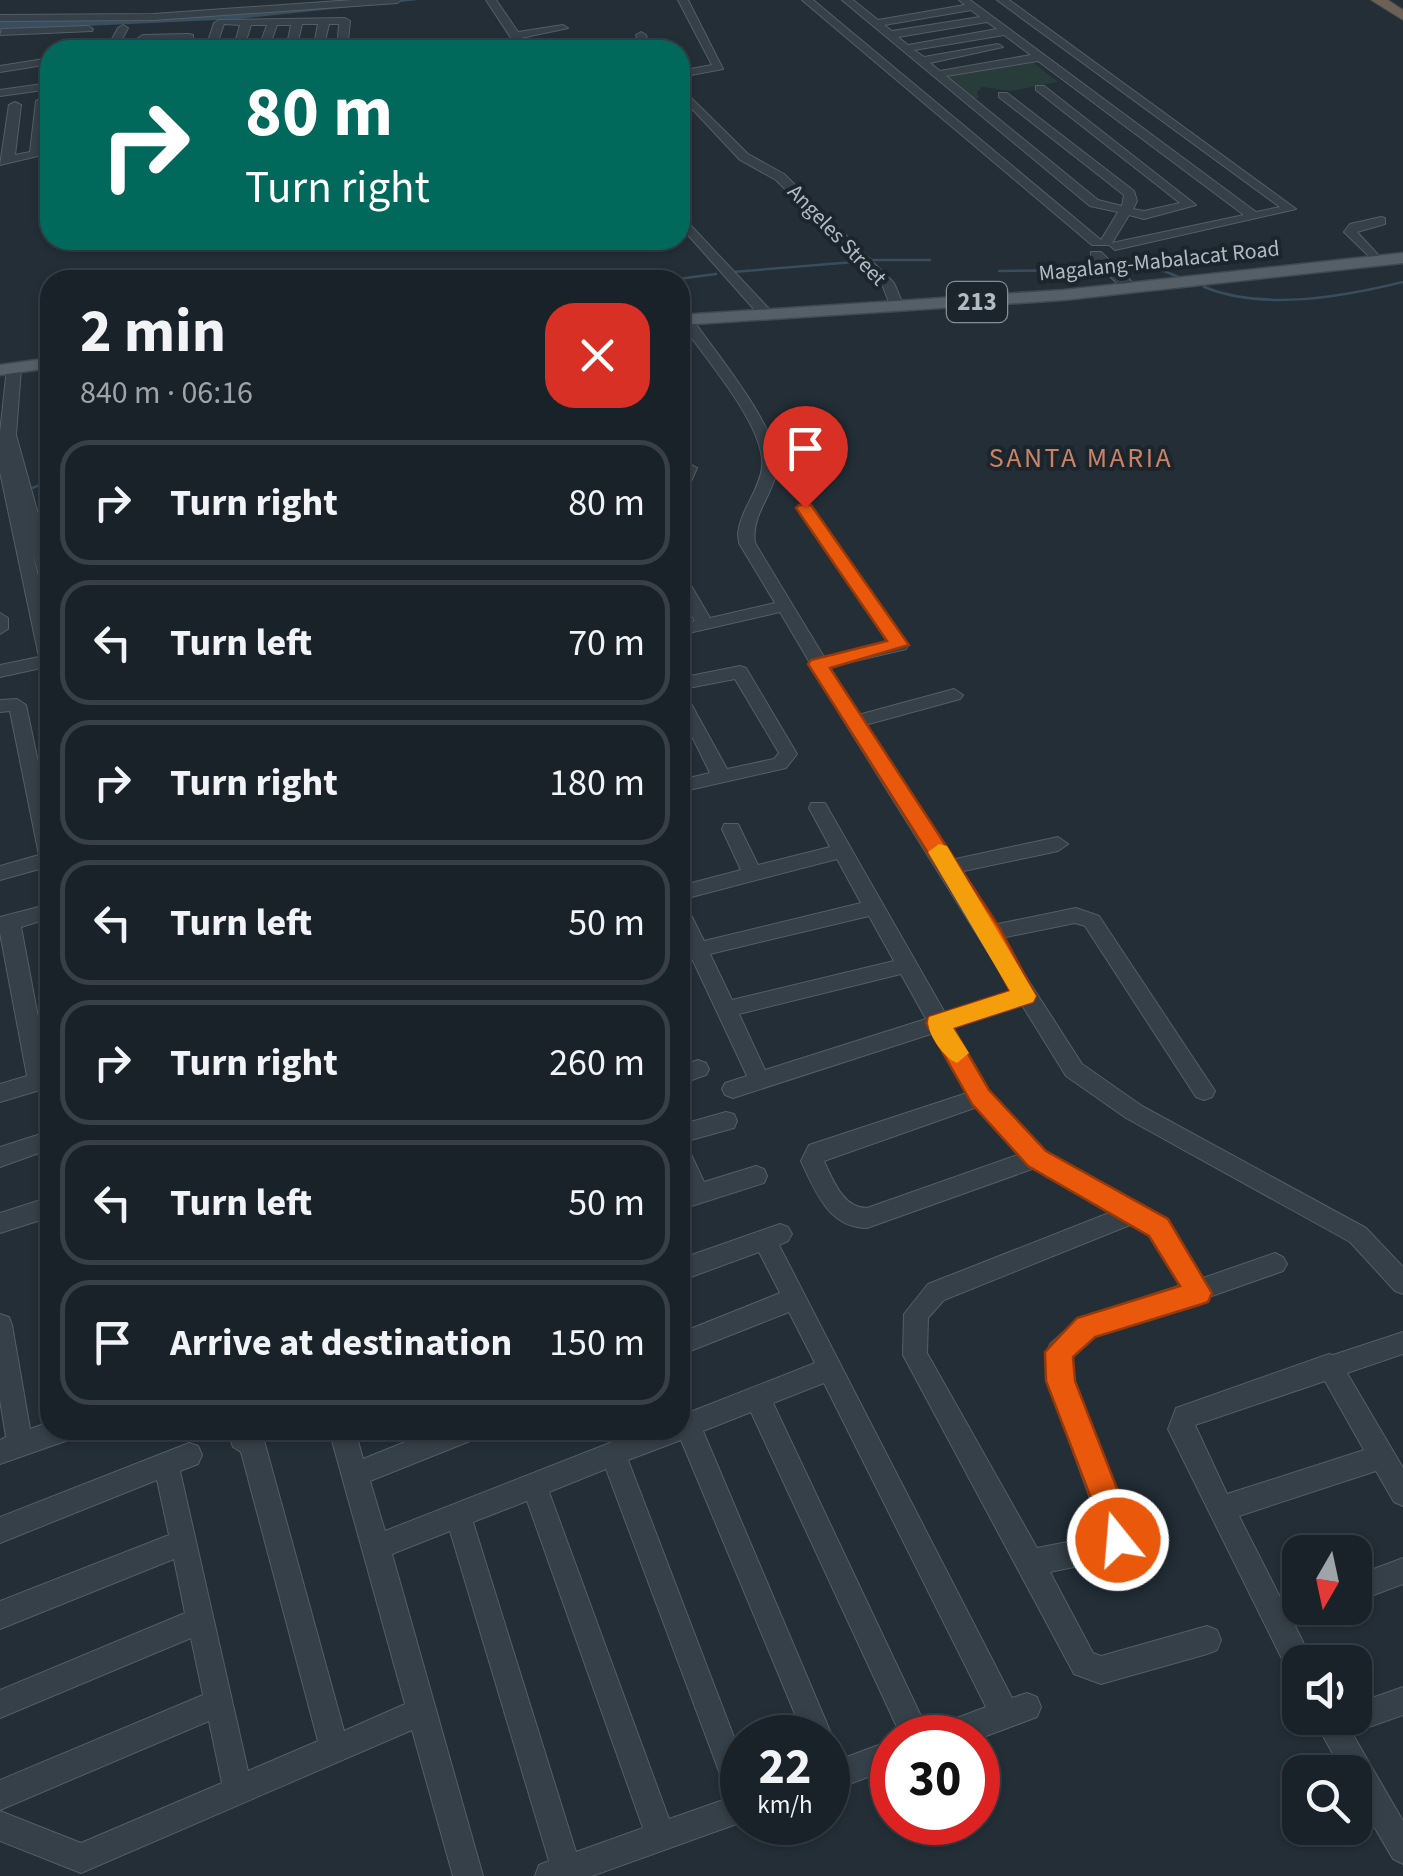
<!DOCTYPE html>
<html lang="en">
<head>
<meta charset="utf-8">
<style>
	:root { --surface:#1a2229; --page:#272f35; --text:#f1f3f6; --muted:#9fa4a8; --line:#383f46 }
	body { margin:0; font-family:"Source Sans 3",sans-serif; background:var(--page); color:var(--text); height:100vh; display:flex; flex-direction:column; font-size:38px; white-space:nowrap }
	* { box-sizing:border-box; margin:0 }
	p { font-size:32px; color:var(--muted) }
	.icon { flex:none; width:55px; height:55px; fill:none; stroke:currentColor; stroke-width:2; stroke-linecap:round; stroke-linejoin:round }
	.map { position:relative; flex:1; overflow:hidden }
	.panel { position:absolute; left:40px; top:270px; width:650px; height:1170px; display:flex; flex-direction:column; background:var(--surface); border-radius:30px; box-shadow:0 2px 8px #0004,0 0 0 2px var(--line) }
	.panel>* { flex:none }
	.banner { position:absolute; left:40px; top:40px; width:650px; height:210px; border-radius:30px; box-shadow:0 2px 8px #0004,0 0 0 2px var(--line); background:#00695c; color:#fff; overflow:hidden }
	.needle { width:65px; rotate:189deg }
	.fabs { position:absolute; left:1282px; top:1535px; display:grid; gap:20px }
	.fabs a { display:grid; place-items:center; width:90px; height:90px; border-radius:20px; background:var(--surface); box-shadow:0 2px 8px #0004,0 0 0 2px var(--line); font-size:50px }
	.speed { position:absolute; left:720px; top:1715px; display:flex; gap:20px; font-size:50px; font-weight:700; text-align:center }
	.speed>* { display:grid; place-content:center; width:130px; height:130px; border-radius:50%; background:var(--surface); box-shadow:0 2px 8px #0004,0 0 0 2px var(--line); line-height:1 }
	.speed small { font-size:25px; font-weight:400 }
	.speed .limit { border:15px solid #d22; background:#fff; color:#111 }
	.pin { position:absolute; display:grid; place-items:center; width:85px; height:85px; color:#fff; margin:-102px -42px; border-radius:50% 50% 50% 0; rotate:-45deg; box-shadow:0 0 10px #0007 }
	.pin .icon { rotate:45deg }
	.me { position:absolute; width:110px; margin:-55px; rotate:343deg; stroke-linejoin:round; filter:drop-shadow(0 0 8px #0008) }
	.turn { display:flex; align-items:center; gap:35px; height:210px; padding:0 40px; font-size:45px }
	.turn .icon { width:130px; height:130px; stroke-width:2.5 }
	.turn b { display:block; font-size:70px; line-height:85px }
	.round { display:grid; place-items:center; flex:none; width:105px; height:105px; border-radius:30px; background:var(--page) }
	.headline { display:flex; align-items:center; justify-content:space-between; height:170px; padding:0 40px }
	h1 { font-size:60px; font-weight:700; line-height:75px }
	ul { padding:0; list-style:none }
	li { display:flex; align-items:center; gap:30px; height:125px; margin:0 20px 15px; padding:0 20px; border:5px solid var(--line); border-radius:30px }
	li div { flex:1 }
	li b { display:block; font-size:38px }
	li em { font-style:normal }
	.map>svg:first-child { display:block }
</style>
</head>
<body>
<div class="map">
<svg width="1403" height="1876" viewBox="0 0 1403 1876">
	<rect width="100%" height="100%" fill="#232e37"/>
	<!-- green -->
	<polygon fill="#283c3a" points="1030,60 1058,82 1011,91 982,87 977,92 979,98 965,100 945,77"/>
	<g fill="none" stroke-linecap="round" stroke-linejoin="round">
		<!-- stream -->
		<g stroke="#384d5d" stroke-width="2.5">
			<polyline points="869,260 930,260"/>
			<polyline points="1134,270 1164,271 1181,278"/>
			<polyline points="999,271 1094,270"/>
			<polyline points="733,272 854,262"/>
			<polyline points="670,280 716,274"/>
			<path d="M1204 287C1263 311 1342 297 1403 282"/>
			<polyline points="27,490 50,481"/>
		</g>
		<!-- river -->
		<polygon fill="#384d5d" fill-rule="evenodd" points="375,0 419,0 238,19 0,30 0,22 238,13"/>
		<!-- minor casing -->
		<g stroke="#545e65" stroke-width="2">
			<g id="minor">
				<polygon points="353,0 402,0 397,3 153,20 0,21 0,15 153,14"/>
				<polygon points="486,0 496,0 518,32 563,25 568,28 521,38 529,50 519,50"/>
				<polygon points="678,0 688,0 723,69 680,77 680,71 712,65"/>
				<path d="M802 0H813L1101 240 1118 212 1090 206 842 0H853L878 20 965 5 959 0H970L1256 212 1280 207 997 0H1009L1296 209 1115 250 1109 245H1092ZM971 10 980 17 892 31 884 25ZM987 22 997 29 908 45 898 37ZM1004 35 1031 55 940 71 930 63 1003 47 998 44 924 57 914 50ZM1038 61 1244 215 1112 243 1129 215 1144 219 1196 205 1044 86H1036V90L1180 203 1144 211 1133 209 1137 201 1134 191 1007 93H999V97L1124 195 1122 206 1098 200 946 76Z"/>
				<polygon points="345,18 350,21 347,50 337,50 339,24 329,24 323,50 313,50 318,24 302,24 296,50 286,50 291,25 277,25 268,50 258,50 267,25 251,25 243,50 233,50 240,25 224,24 215,50 205,50 214,23 219,20"/>
				<polygon points="123,25 128,28 116,50 106,50 118,28"/>
				<polygon points="88,26 93,29 92,31 0,35 2,29"/>
				<polygon points="641,32 646,35 650,50 640,50 636,35"/>
				<polygon points="189,34 193,35 193,39 143,41 138,38 143,35"/>
				<polygon points="616,42 624,42 630,50 619,50"/>
				<polygon points="569,45 573,46 575,50 565,50"/>
				<polygon points="50,58 50,64 0,72 0,66"/>
				<polygon points="50,83 50,89 0,96 0,90"/>
				<polygon points="680,87 748,154 784,174 894,283 904,307 902,310 892,310 883,287 776,180 740,160 680,96"/>
				<polygon points="42,98 48,101 42,155 0,165 9,105 15,102 21,105 15,155 30,152 36,101"/>
				<polygon points="680,214 771,311 771,317 761,317 680,226"/>
				<polygon points="1381,217 1385,218 1385,224 1357,232 1382,259 1376,263 1344,232 1350,224"/>
				<polygon points="1091,252 1101,252 1134,284 1134,290 1124,290 1091,258"/>
				<path d="M686 316 691 317C713 350 783 432 777 470 772 497 751 515 755 543L824 657 889 642 797 509 805 504 810 506 908 645 906 649 830 667 858 715 954 689 963 695 960 699 865 725 951 860 1058 837 1068 844 1058 851 959 872 993 925 1076 908 1099 916 1215 1091 1212 1097 1204 1100 1196 1097 1085 926 1075 923 1001 938 1082 1064 1142 1106 1366 1228 1403 1267V1294L1395 1291 1350 1242 1126 1118 1066 1076 1022 1005 953 1027 989 1091 1045 1151 1167 1220 1203 1278 1275 1253 1283 1257 1287 1264 1283 1271 1209 1297 1199 1304 1194 1302 1095 1335 1071 1357 1072 1381 1131 1539 1121 1555 1112 1559 1050 1572 1093 1653 1101 1656 1207 1626 1217 1630 1221 1640 1217 1650 1207 1654 1101 1684 1074 1674 903 1355 904 1314 928 1284 1114 1211 1035 1168 867 1228C829 1228 815 1191 801 1161L809 1145 967 1093 934 1033 733 1098 725 1095 722 1089 725 1083 747 1076 680 933V905L687 907 704 941 861 903 837 859 680 900V886L741 870 722 829 724 824H738L758 865 830 847 809 808 811 803H825L945 1013 1013 992 847 726 780 612 680 635V625L695 621 680 595V576L686 577 710 618 775 603 739 543 738 533C741 509 759 491 762 468 767 426 702 356 680 321ZM869 916 894 961 732 1000 710 954ZM901 974 926 1019 765 1070 739 1014ZM977 1107 1020 1154 867 1208C843 1208 833 1180 824 1161ZM1135 1223 1151 1234 1181 1285 1078 1319 1050 1344 1047 1352 1048 1381 1103 1535 1037 1548 927 1353 928 1318 944 1300Z"/>
				<polygon points="14,364 21,368 16,435 50,557 50,591 42,586 33,554 50,629 50,674 41,668 0,677 0,665 39,657 0,472 0,433 7,368"/>
				<polygon points="680,459 697,468 688,488 680,493"/>
				<polygon points="0,613 8,618 8,629 0,634"/>
				<path d="M740 666 746 668 797 754 786 768 680 792V780L710 773 680 712V678ZM735 679 779 753 774 759 727 769 683 689Z"/>
				<polygon points="17,699 26,705 50,819 50,866 0,880 0,866 39,855 10,711 0,712 0,700"/>
				<polygon points="50,904 50,918 21,927 48,1070 50,1069 50,1087 0,1102 0,1084 27,1076 0,933 0,917"/>
				<polygon points="698,1060 706,1063 709,1069 706,1075 680,1084 680,1066"/>
				<polygon points="726,1112 734,1114 737,1121 734,1128 680,1143 680,1125"/>
				<polygon points="50,1131 50,1149 0,1167 0,1147"/>
				<polygon points="680,1145 688,1148 704,1182 756,1166 764,1169 767,1176 764,1183 682,1209"/>
				<polygon points="50,1197 50,1217 0,1233 0,1213"/>
				<path d="M780 1224 788 1227 792 1234 788 1241 779 1245 1012 1698 1027 1693 1037 1697 1041 1707 1037 1717 978 1739 902 1738 751 1412 703 1431 833 1738 828 1749V1738H805L681 1440 628 1460 742 1758V1822L592 1876H535L539 1865 549 1861 450 1531 392 1554 483 1876H453L412 1730 81 1873 0 1841V1811L81 1843 222 1783 209 1721 0 1810V1780L203 1695 191 1638 0 1718V1690L185 1613 174 1559 0 1629V1601L169 1535 157 1480 0 1543V1517L189 1443 198 1446 202 1455 198 1464 180 1471 248 1771 318 1741 241 1452 233 1447 227 1430C244 1430 257 1427 265 1444L344 1731 405 1704 329 1430H355L363 1459 435 1430H479L475 1439 370 1481 385 1531 643 1430H680V1416L815 1363 789 1312 680 1355V1333L780 1293 759 1252 680 1281V1259ZM824 1383 986 1707 930 1728 928 1731 773 1403ZM606 1469 729 1798 669 1819 549 1492ZM527 1501 643 1828 576 1852 473 1522Z"/>
				<polygon points="0,1314 9,1317 12,1325 30,1429 50,1422 50,1430 75,1430 71,1439 0,1464 0,1440 6,1437 0,1400"/>
				<path d="M1403 1332V1354L1347 1373 1403 1468V1506L1394 1502 1376 1471 1239 1516 1283 1603 1300 1597V1608H1321L1317 1618 1295 1626 1313 1662H1300V1679L1290 1675 1168 1429 1176 1408 1329 1354 1333 1355ZM1325 1381 1364 1450 1227 1494 1195 1425Z"/>
				<polygon points="1403,1558 1403,1584 1355,1602 1355,1576"/>
				<polygon points="1403,1687 1403,1715 1352,1733 1403,1821 1403,1864 1393,1859 1355,1794 1355,1772 1343,1772 1313,1718 1355,1718 1355,1704"/>
				<polygon points="892,1740 892,1768 828,1792 828,1764"/>
			</g>
		</g>
		<!-- major casing -->
		<g stroke="#3f4951" stroke-width="3">
			<g id="major">
				<polygon points="1403,253 1403,263 1064,300 680,325 680,315 1064,290"/>
				<polygon points="50,358 50,368 0,375 0,365"/>
			</g>
		</g>
		<!-- highway casing -->
		<g stroke="#414b52" stroke-width="2">
			<polygon id="highway" points="1371,0 1388,0 1403,10 1403,20"/>
		</g>
		<!-- minor -->
		<use href="#minor" fill="#364048" fill-rule="evenodd"/>
		<!-- major -->
		<use href="#major" fill="#545f68" fill-rule="evenodd"/>
		<!-- highway -->
		<use href="#highway" fill="#6d6054" fill-rule="evenodd"/>
	</g>
	<!-- route -->
	<polygon fill="#ea580c" stroke="#983908" stroke-width="2.5" points="799,505 811,505 909,645 830,668 999,927 1036,996 1033,1002 953,1028 989,1090 1046,1151 1168,1219 1212,1293 1208,1302 1199,1305 1095,1337 1073,1357 1075,1381 1134,1532 1129,1550 1118,1554 1108,1550 1104,1532 1046,1381 1045,1352 1077,1318 1180,1286 1149,1236 1028,1166 972,1104 926,1023 929,1017 1010,991 982,938 808,664 811,660 887,641 796,508"/>
	<!-- slow -->
	<path fill="#f59e0b" d="M939 844 947 846 1036 996 1033 1002 953 1028 969 1053 957 1063C943 1058 924 1030 929 1017L1010 991 928 852Z"/>
	<g text-anchor="middle" dominant-baseline="central" stroke-width="8" stroke-linejoin="round" paint-order="stroke">
		<!-- far-street labels -->
		<g font-size="22" fill="#b1bbc4" stroke="#1c252c">
			<text transform="translate(837 235) rotate(46)">Angeles Street</text>
			<text transform="translate(1159 261) rotate(-6)">Magalang-Mabalacat Road</text>
		</g>
		<!-- shield labels -->
		<rect fill="#1c252c" stroke="#848e96" stroke-width="2.5" x="947" y="282" width="60" height="40" rx="8"/>
		<g font-size="25" font-weight="bold" fill="#b1bbc4">
			<text x="977" y="302">213</text>
		</g>
		<!-- far-quarter labels -->
		<g font-size="28" letter-spacing="2.5" fill="#ca8366" stroke="#1c252c">
			<text x="1081" y="458">SANTA MARIA</text>
		</g>
	</g>
</svg>
<div class="fabs">
<a><svg class="needle" viewBox="-14 -14 28 28"><path d="M0-13l5 13h-10z" fill="#e53935"/><path d="M0 13l5-13h-10z" fill="#9fa4a8"/></svg></a>
<a><svg class="icon" aria-label="sound" viewBox="0 0 24 24"><path d="M4 9h4l5-4v14l-5-4H4zM17 9q2 3 0 6"/></svg></a>
<a><svg class="icon" aria-label="search" viewBox="0 0 24 24"><circle cx="10" cy="10" r="6"/><path d="M15 15l6 6"/></svg></a>
</div>
<div class="speed"><div>22<small>km/h</small></div><div class="limit">30</div></div>
<div class="pin" style="left:805px;top:508px;background:#d93025"><svg class="icon" aria-label="arrive" viewBox="0 0 24 24"><path d="M6 21V4h12l-3 4 3 4H6"/></svg></div>
<svg class="me" style="left:1118px;top:1540px" viewBox="-20 -20 40 40"><circle r="17" fill="#ea580c" stroke="#fff" stroke-width="3"/><path d="M0-11L8 9 0 5-8 9z" fill="#fff"/></svg>
<div class="banner">
<div class="turn"><svg class="icon" aria-label="right" viewBox="0 0 24 24"><path d="M7 20v-9h11M14 6l5 5-5 5"/></svg><div><b>80 m</b>Turn right</div></div>
</div>
<section class="panel">
<div class="headline"><div><h1>2 min</h1><p>840 m · 06:16</p></div><a class="round" style="background:#d93025;color:#fff"><svg class="icon" aria-label="close" viewBox="0 0 24 24"><path d="M6 6l12 12M18 6L6 18"/></svg></a></div>
<ul>
<li><svg class="icon" aria-label="right" viewBox="0 0 24 24"><path d="M7 20v-9h11M14 6l5 5-5 5"/></svg><div><b>Turn right</b></div><em>80 m</em></li>
<li><svg class="icon" aria-label="left" viewBox="0 0 24 24"><path d="M17 20v-9H6M10 6l-5 5 5 5"/></svg><div><b>Turn left</b></div><em>70 m</em></li>
<li><svg class="icon" aria-label="right" viewBox="0 0 24 24"><path d="M7 20v-9h11M14 6l5 5-5 5"/></svg><div><b>Turn right</b></div><em>180 m</em></li>
<li><svg class="icon" aria-label="left" viewBox="0 0 24 24"><path d="M17 20v-9H6M10 6l-5 5 5 5"/></svg><div><b>Turn left</b></div><em>50 m</em></li>
<li><svg class="icon" aria-label="right" viewBox="0 0 24 24"><path d="M7 20v-9h11M14 6l5 5-5 5"/></svg><div><b>Turn right</b></div><em>260 m</em></li>
<li><svg class="icon" aria-label="left" viewBox="0 0 24 24"><path d="M17 20v-9H6M10 6l-5 5 5 5"/></svg><div><b>Turn left</b></div><em>50 m</em></li>
<li><svg class="icon" aria-label="arrive" viewBox="0 0 24 24"><path d="M6 21V4h12l-3 4 3 4H6"/></svg><div><b>Arrive at destination</b></div><em>150 m</em></li>
</ul>
</section>
</div>
</body>
</html>
